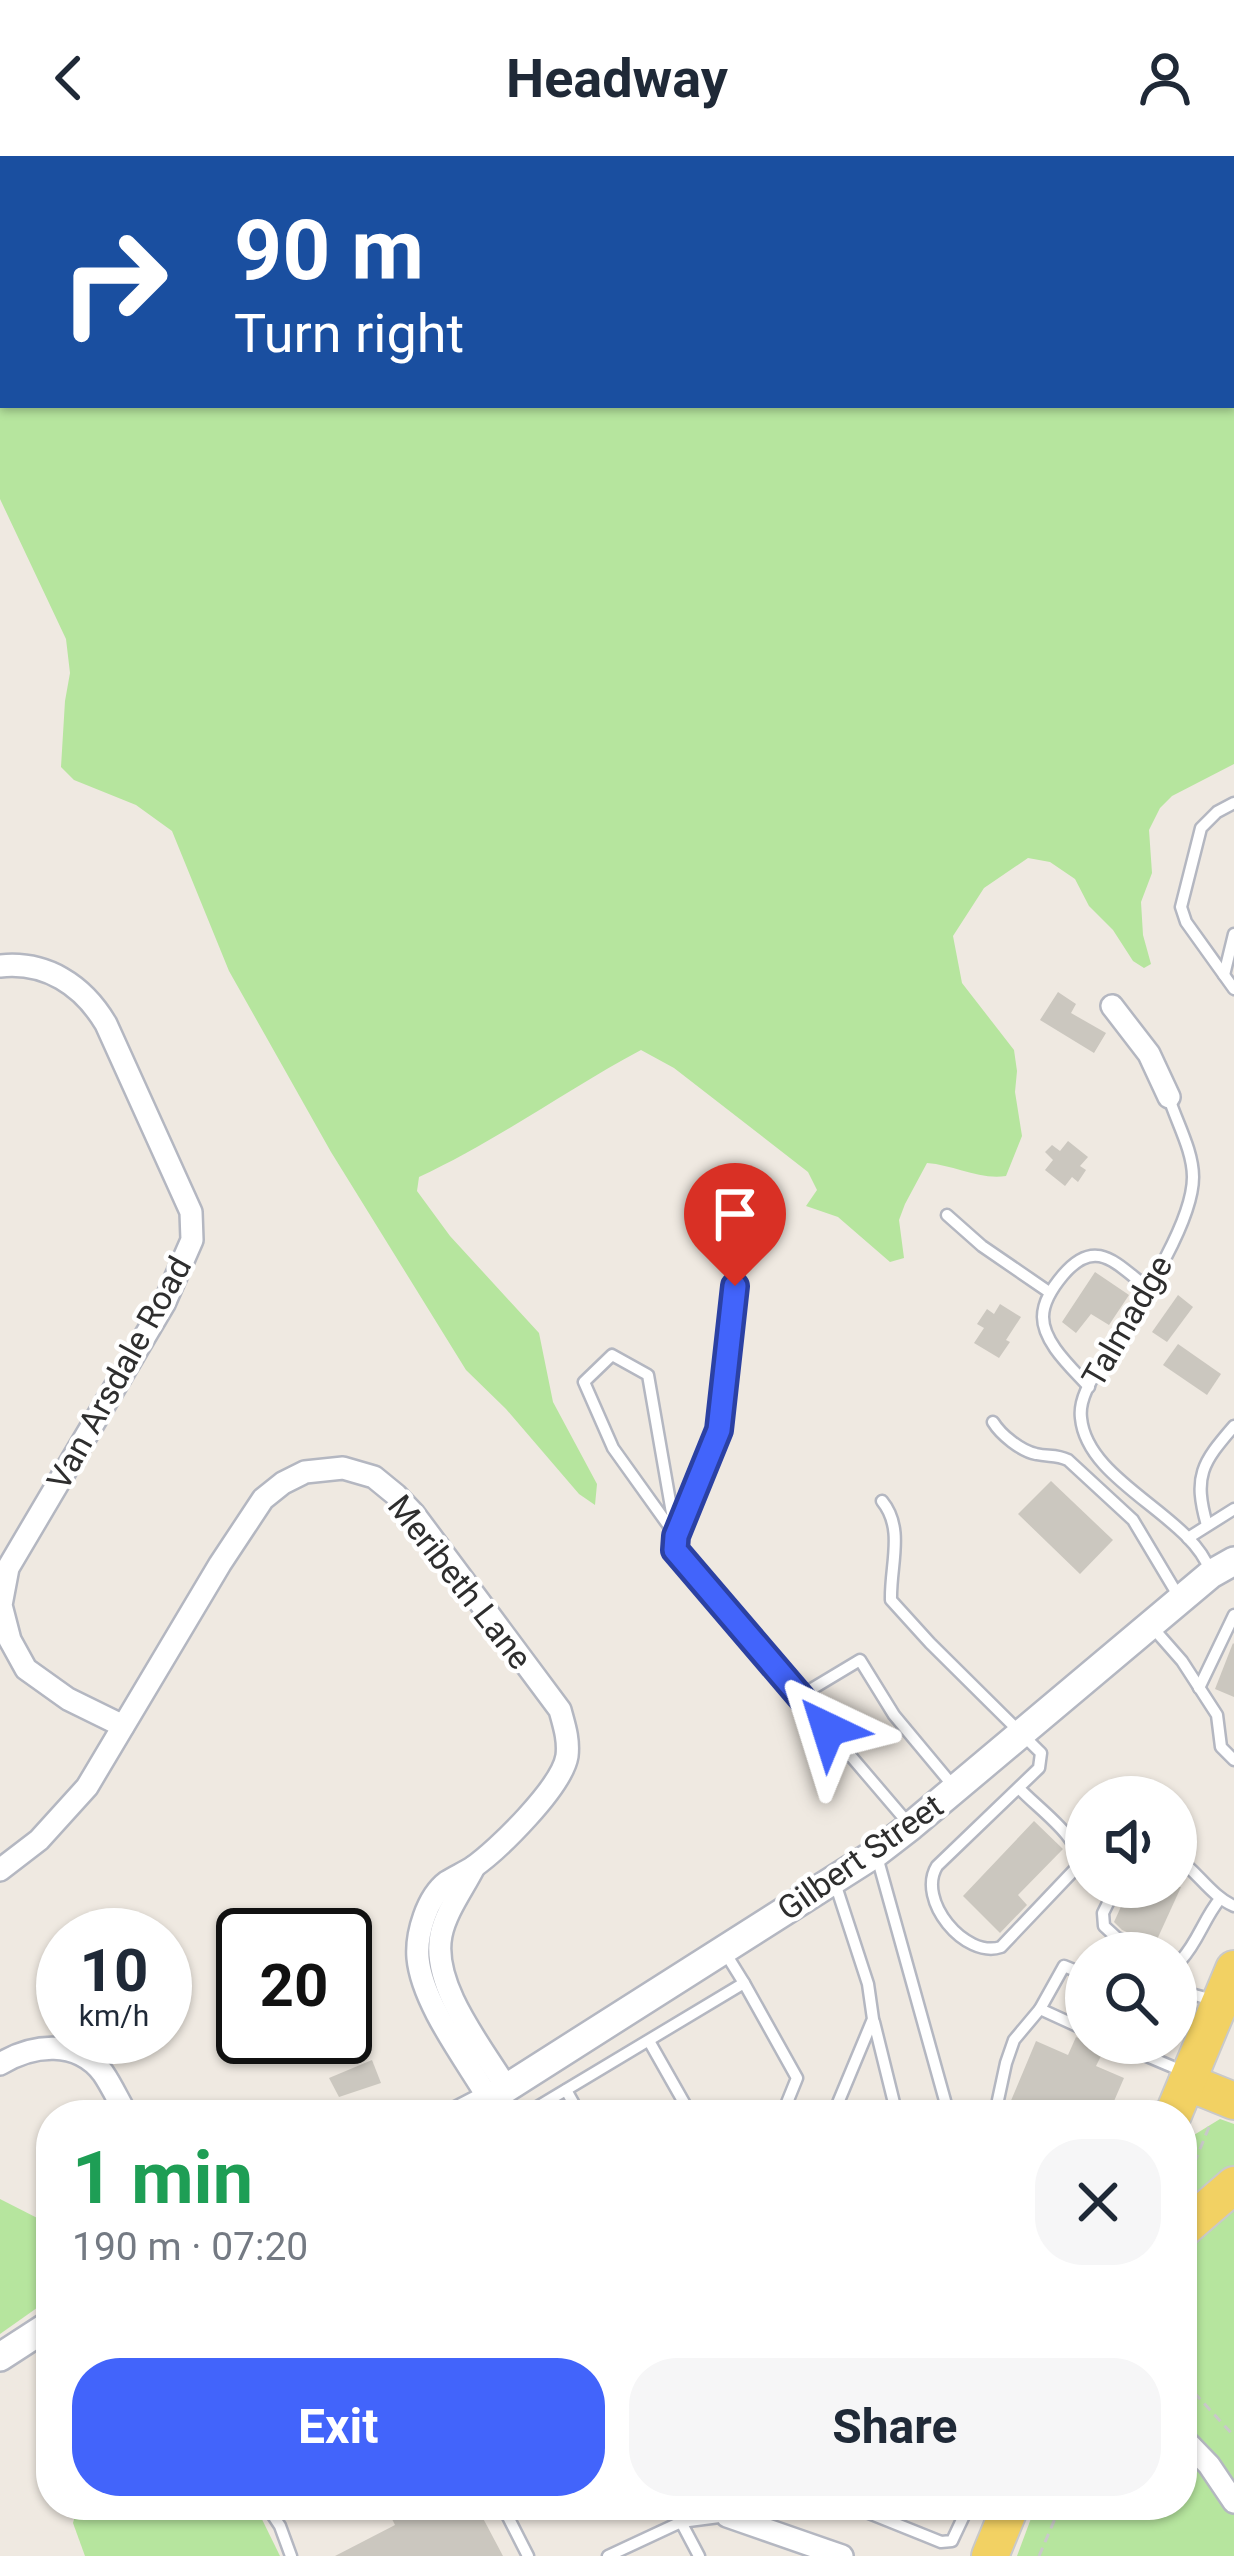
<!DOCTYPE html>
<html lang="en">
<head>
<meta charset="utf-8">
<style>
	:root { --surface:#fff; --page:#f6f6f7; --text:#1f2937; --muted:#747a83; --accent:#4264fb }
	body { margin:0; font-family:Roboto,sans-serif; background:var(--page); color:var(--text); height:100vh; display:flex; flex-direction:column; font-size:45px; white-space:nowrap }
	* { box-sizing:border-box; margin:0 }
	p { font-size:39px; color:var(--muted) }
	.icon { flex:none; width:66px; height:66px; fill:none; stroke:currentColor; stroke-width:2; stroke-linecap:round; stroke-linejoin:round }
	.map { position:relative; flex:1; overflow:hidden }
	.side { position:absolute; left:36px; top:1944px; width:1161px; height:420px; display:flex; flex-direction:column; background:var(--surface); border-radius:48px; box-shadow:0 3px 9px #0004 }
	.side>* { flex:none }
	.guide { position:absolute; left:0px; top:0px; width:1236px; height:252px; box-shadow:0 3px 9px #0004; background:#1a4fa0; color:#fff; overflow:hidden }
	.buttons { position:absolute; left:1065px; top:1620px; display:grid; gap:24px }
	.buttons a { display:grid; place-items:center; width:132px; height:132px; border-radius:50%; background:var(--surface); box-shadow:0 3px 9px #0004; font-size:60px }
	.speed { position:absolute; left:36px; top:1752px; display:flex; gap:24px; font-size:60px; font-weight:700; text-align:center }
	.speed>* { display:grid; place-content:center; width:156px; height:156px; border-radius:50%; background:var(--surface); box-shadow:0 3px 9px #0004; line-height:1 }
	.speed small { font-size:30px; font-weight:400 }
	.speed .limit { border:6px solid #111; border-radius:18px; background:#fff; color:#111 }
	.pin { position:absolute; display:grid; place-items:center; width:102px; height:102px; color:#fff; margin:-123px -51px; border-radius:50% 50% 50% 0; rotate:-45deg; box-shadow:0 0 12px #0007 }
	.pin .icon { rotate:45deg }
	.me { position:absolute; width:132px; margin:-66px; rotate:319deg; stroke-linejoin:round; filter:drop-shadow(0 0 9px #0008) }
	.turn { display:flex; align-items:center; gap:42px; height:252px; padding:0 36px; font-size:54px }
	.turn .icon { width:156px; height:156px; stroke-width:2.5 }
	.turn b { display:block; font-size:84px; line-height:102px }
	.round { display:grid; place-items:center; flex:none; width:126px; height:126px; border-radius:48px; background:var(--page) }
	.overview { display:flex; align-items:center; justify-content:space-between; height:204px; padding:0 36px }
	h1 { font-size:72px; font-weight:700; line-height:90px; color:#1e9e55 }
	.button { display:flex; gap:24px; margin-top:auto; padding:24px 36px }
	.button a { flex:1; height:138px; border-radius:48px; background:var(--accent); color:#fff; font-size:48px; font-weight:700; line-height:138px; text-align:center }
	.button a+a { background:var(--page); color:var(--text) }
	header { display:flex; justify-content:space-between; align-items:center; height:156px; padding:0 36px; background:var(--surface); font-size:54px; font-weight:700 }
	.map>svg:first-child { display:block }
</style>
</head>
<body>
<header><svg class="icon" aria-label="back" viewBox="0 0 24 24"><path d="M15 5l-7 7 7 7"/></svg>Headway<svg class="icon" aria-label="person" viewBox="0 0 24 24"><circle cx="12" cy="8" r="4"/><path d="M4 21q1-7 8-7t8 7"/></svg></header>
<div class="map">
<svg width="1234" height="2400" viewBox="0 0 1234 2400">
	<rect width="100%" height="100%" fill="#efe9e1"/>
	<!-- green -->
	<g fill="#b6e59e" fill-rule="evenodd">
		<path d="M0 0H1234V608L1172 640 1160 652 1149 674 1152 717 1141 746 1143 779 1151 808 1144 812 1133 805 1113 774 1089 750 1075 723 1050 706 1028 702 984 732 953 780 962 827 1014 894 1017 915 1015 936 1022 980 1006 1020C979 1024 954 1009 927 1007L905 1048 899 1064 904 1102 890 1106 838 1061 806 1050 817 1034 808 1016 674 912 641 894C566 934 497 985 419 1021L417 1035 450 1080 539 1177 553 1246 597 1328 595 1349 579 1338 506 1253 466 1214 331 996 229 815 172 675 136 649 74 624 61 611 65 545 70 517 66 483 0 343ZM3 3H1233V249H3Z"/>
		<polygon points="1220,1963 1234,1968 1234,2400 1017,2400 1036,2349 1182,2349 1182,1998 1189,1982"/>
		<polygon points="0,2043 51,2069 51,2142 0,2178"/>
		<polygon points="78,2349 255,2349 280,2400 85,2400 73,2367"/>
	</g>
	<!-- building -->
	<g fill="#cbc7bf">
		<polygon points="1058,836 1076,848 1071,857 1106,877 1094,897 1040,864"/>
		<polygon points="1068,985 1088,1001 1080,1010 1086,1014 1078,1026 1072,1021 1065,1030 1045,1014 1053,1004 1045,996 1052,989 1060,995"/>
		<polygon points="1095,1116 1129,1139 1109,1169 1091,1158 1076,1177 1062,1166"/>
		<polygon points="1178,1139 1193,1151 1167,1186 1152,1176"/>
		<polygon points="1000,1148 1021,1161 1006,1184 1010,1186 999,1202 974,1187 984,1172 977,1168 987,1153 994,1158"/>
		<polygon points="1178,1188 1221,1218 1207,1239 1163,1209"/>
		<polygon points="1051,1325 1113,1384 1080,1418 1018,1358"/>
		<polygon points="1233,1487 1234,1488 1234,1541 1215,1533"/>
		<polygon points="1034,1665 1063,1693 1018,1739 1027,1749 1000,1777 963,1740"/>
		<polygon points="1130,1731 1181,1731 1155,1788 1122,1774 1114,1766"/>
		<polygon points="1076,1881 1104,1894 1096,1910 1124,1922 1108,1959 1035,1959 1010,1947 1036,1885 1068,1899"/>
		<polygon points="372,1904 381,1927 339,1941 329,1922"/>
		<polygon points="385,2349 476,2349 503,2400 335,2400 395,2369"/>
	</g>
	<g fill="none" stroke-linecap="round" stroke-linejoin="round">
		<!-- service casing -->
		<g stroke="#b4b7c1" stroke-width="15">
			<g id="service">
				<polyline points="1234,647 1217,656 1201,672 1181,751 1186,766 1234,833"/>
				<polyline points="1224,819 1234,778"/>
				<path d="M1169 942C1177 967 1193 995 1193 1021 1193 1069 1135 1154 1109 1195 1098 1215 1078 1239 1081 1262 1087 1326 1191 1359 1210 1415"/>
				<polyline points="947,1059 982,1090 1049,1136"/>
				<polyline points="735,1130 719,1274 676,1380 675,1394 908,1667"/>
				<polygon points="612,1199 648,1219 676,1380 613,1292 584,1226"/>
				<path d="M1089 1231C1073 1213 1043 1187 1043 1161 1043 1145 1053 1131 1063 1119 1096 1080 1116 1108 1148 1132"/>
				<path d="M993 1266C1001 1279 1021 1295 1036 1298 1049 1301 1056 1298 1068 1304L1133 1364 1179 1441"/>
				<path d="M882 1345C905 1373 890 1409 891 1444L930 1487 1041 1597 1039 1612 937 1710C916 1744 965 1803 1001 1791L1079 1709C1082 1682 1037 1652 1019 1632"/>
				<path d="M1207 1369C1193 1320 1202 1307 1234 1270"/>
				<polyline points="1188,1382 1234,1353"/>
				<polyline points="1153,1472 1182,1505 1217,1559 1221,1591 1234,1604"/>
				<polyline points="1199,1532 1234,1459"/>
				<polyline points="800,1540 860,1504 894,1559 954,1631"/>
				<polyline points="876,1697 949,1959"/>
				<path d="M1176 1701C1197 1715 1211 1740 1234 1750"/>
				<polyline points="1116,1731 1103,1757 1104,1770 1117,1782 1152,1797"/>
				<path d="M1176 1803 1181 1804C1198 1786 1204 1762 1220 1743"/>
				<polyline points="1086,1819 1064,1810 1040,1853 1086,1874"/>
				<polyline points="744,1827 797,1922 782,1959"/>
				<polyline points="1176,1836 1180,1835 1213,1844"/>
				<polyline points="874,1866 896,1955"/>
				<polyline points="649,1885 691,1959"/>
				<polyline points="1116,1887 1187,1917"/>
				<polyline points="566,1934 580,1959"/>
				<polyline points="524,1959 744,1827 726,1798"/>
				<polyline points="833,1959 873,1863 868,1828 834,1724"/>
				<polyline points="1010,1959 1000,1952 998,1944 1006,1907 1014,1884 1040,1853"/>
				<polyline points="266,2349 280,2370 291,2400"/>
				<polyline points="502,2349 528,2400"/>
				<polyline points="673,2349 681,2366 727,2360"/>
				<polyline points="849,2349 941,2386 952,2385 969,2349"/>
				<polyline points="608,2400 681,2366 699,2400"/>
			</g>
		</g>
		<!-- minor casing -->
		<g stroke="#b4b7c1" stroke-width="26">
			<g id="minor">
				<path d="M0 810C46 805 83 829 106 868L191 1056 192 1084 164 1148 8 1412 1 1449 10 1484 26 1513 68 1543 123 1570"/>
				<polyline points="1112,850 1149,898 1169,941"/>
				<path d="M474 1711C463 1733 446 1755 441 1779 431 1829 481 1890 506 1931"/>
				<path d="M0 1714 39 1684 87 1631 220 1408 263 1343 283 1327 305 1316 343 1312 374 1321 396 1339 414 1358 560 1554C564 1569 569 1583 567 1600 562 1631 498 1694 472 1712 464 1717 455 1721 447 1726 427 1741 416 1778 418 1802 422 1847 466 1904 489 1943"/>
				<path d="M0 1908C33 1888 77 1883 103 1917 112 1930 119 1946 127 1959"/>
				<polyline points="1182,2281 1209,2309 1234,2346"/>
				<polyline points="727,2360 842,2400"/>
			</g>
		</g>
		<!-- tertiary casing -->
		<g stroke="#b4b7c1" stroke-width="32">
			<g id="tertiary">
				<polyline points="458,1959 489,1943 876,1697 911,1670 1211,1418 1234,1405"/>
				<polyline points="0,2201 51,2168"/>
			</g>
		</g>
		<!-- primary casing -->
		<g stroke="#c9c9c9" stroke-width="40">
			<g id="primary">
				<polyline points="1187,1926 1234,1945"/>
				<polyline points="1173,1959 1234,1813"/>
				<polyline points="1182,2074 1234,2029"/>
				<polyline points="990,2400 1011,2349"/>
			</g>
		</g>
		<!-- path -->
		<g stroke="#c9c9c9" stroke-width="3" stroke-dasharray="9 6" stroke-linecap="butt">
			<polyline points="1183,2035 1211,1966"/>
			<polyline points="1182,2229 1188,2230 1234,2280"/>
			<polyline points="1039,2400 1061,2349"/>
		</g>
		<!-- service -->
		<use href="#service" stroke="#fff" stroke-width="10"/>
		<!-- minor -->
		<use href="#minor" stroke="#fff" stroke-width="21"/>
		<!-- tertiary -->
		<use href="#tertiary" stroke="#fff" stroke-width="27"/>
		<!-- primary -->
		<use href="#primary" stroke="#f2d163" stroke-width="36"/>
	</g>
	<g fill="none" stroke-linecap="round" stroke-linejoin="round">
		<!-- route casing -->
		<g stroke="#2b41a3" stroke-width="30">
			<polyline id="route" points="735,1130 719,1274 676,1380 675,1394 828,1573"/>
		</g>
		<!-- route -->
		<use href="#route" stroke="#4264fb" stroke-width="21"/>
	</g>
	<g text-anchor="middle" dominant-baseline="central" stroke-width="9" stroke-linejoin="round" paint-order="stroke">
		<!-- street labels -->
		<g font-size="33" fill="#2e2e2e" stroke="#fff">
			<text transform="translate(1127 1165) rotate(-60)">Talmadge</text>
			<text transform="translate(119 1217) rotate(-61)">Van Arsdale Road</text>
			<text transform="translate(460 1426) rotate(52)">Meribeth Lane</text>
			<text transform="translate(860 1701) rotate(-35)">Gilbert Street</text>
		</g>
	</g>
</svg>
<div class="buttons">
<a><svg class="icon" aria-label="sound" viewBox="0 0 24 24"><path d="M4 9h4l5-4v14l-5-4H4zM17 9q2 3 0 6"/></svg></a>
<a><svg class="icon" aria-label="search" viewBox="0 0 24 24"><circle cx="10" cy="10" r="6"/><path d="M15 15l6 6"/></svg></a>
</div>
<div class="speed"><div>10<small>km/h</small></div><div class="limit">20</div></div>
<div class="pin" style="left:735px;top:1130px;background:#d93025"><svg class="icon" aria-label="arrive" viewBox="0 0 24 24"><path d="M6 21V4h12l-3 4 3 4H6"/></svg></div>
<svg class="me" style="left:828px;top:1573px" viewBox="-20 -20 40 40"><path d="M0-17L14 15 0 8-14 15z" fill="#4264fb" stroke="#fff" stroke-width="4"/></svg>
<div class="guide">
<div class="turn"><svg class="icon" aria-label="right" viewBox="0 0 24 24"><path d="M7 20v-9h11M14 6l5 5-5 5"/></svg><div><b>90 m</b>Turn right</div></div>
</div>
<section class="side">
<div class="overview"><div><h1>1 min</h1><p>190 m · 07:20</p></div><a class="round"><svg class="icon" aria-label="close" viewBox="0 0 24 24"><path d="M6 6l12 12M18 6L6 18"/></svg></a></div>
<div class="button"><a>Exit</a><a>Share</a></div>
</section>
</div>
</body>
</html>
